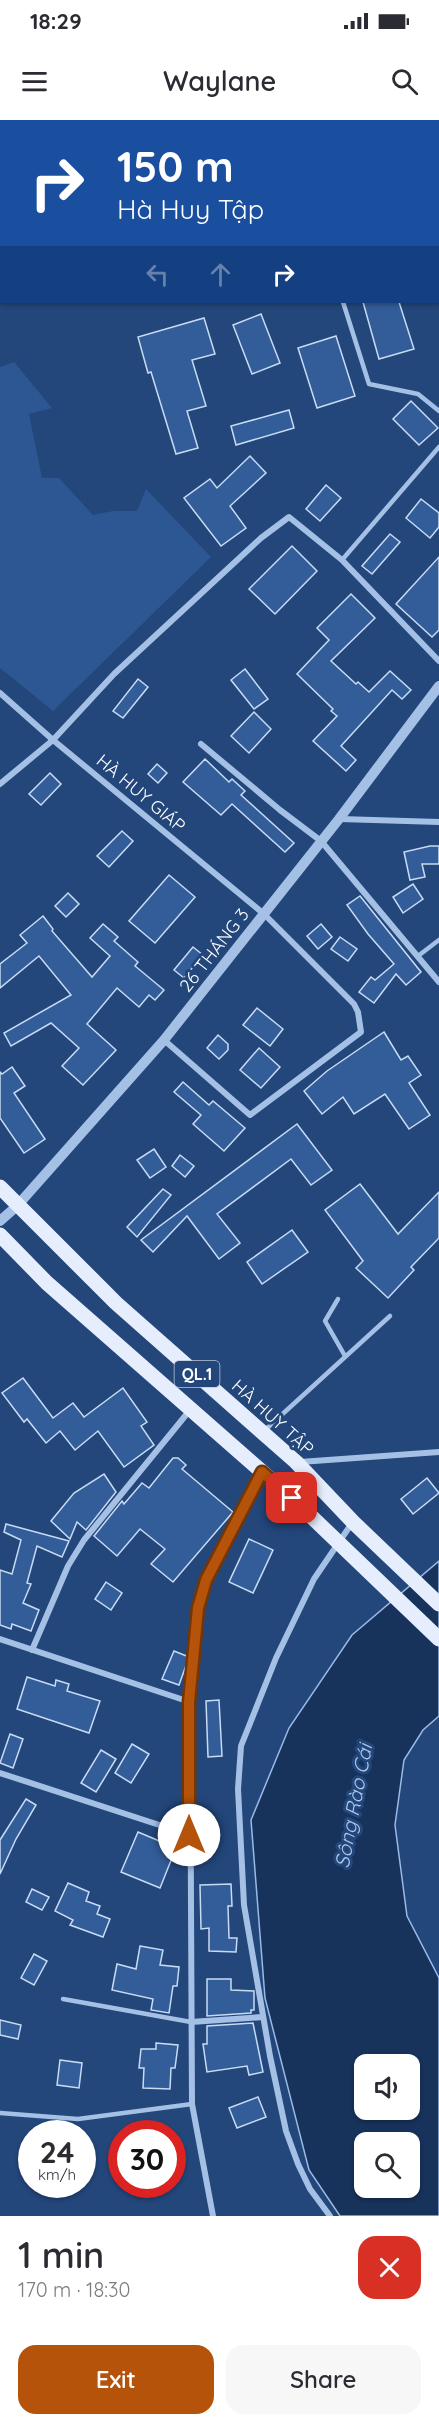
<!DOCTYPE html>
<html lang="en">
<head>
<meta charset="utf-8">
<style>
	:root { --surface:#fff; --page:#f7f7f7; --text:#2b2b33; --muted:#7c7c81; --accent:#b45309 }
	body { margin:0; font-family:Quicksand,sans-serif; background:var(--page); color:var(--text); height:100vh; display:flex; flex-direction:column; font-size:22px; white-space:nowrap }
	* { box-sizing:border-box; margin:0 }
	p { font-size:20px; color:var(--muted) }
	.icon { flex:none; width:33px; height:33px; fill:none; stroke:currentColor; stroke-width:2; stroke-linecap:round; stroke-linejoin:round }
	.map { position:relative; height:2096px; overflow:hidden }
	.details { display:flex; flex-direction:column; background:var(--surface); flex:1 }
	.details>* { flex:none }
	.guide { position:absolute; left:0px; top:0px; width:440px; height:183px; box-shadow:0 2px 4px #0004; background:#1a4fa0; color:#fff; overflow:hidden }
	.fabs { position:absolute; left:354px; top:1934px; display:grid; gap:12px }
	.fabs a { display:grid; place-items:center; width:66px; height:66px; border-radius:12px; background:var(--surface); box-shadow:0 2px 4px #0004; font-size:30px }
	.speed { position:absolute; left:18px; top:2000px; display:flex; gap:12px; font-size:30px; font-weight:700; text-align:center }
	.speed>* { display:grid; place-content:center; width:78px; height:78px; border-radius:50%; background:var(--surface); box-shadow:0 2px 4px #0004; line-height:1 }
	.speed small { font-size:15px; font-weight:400 }
	.speed .limit { border:9px solid #d22; background:#fff; color:#111 }
	.pin { position:absolute; display:grid; place-items:center; width:51px; height:51px; color:#fff; margin:-26px; border-radius:12px; box-shadow:0 3px 9px #0006 }
	.me { position:absolute; width:66px; margin:-33px; rotate:0deg; stroke-linejoin:round; filter:drop-shadow(0 0 4px #0008) }
	.turn { display:flex; align-items:center; gap:21px; height:126px; padding:0 18px; font-size:27px }
	.turn .icon { width:78px; height:78px; stroke-width:2.5 }
	.turn b { display:block; font-size:42px; line-height:51px }
	.lanes { display:flex; align-items:center; height:57px; padding:0 18px; background:#0003; justify-content:center; gap:30px; direction:ltr }
	.lanes .off { opacity:.35 }
	.round { display:grid; place-items:center; flex:none; width:63px; height:63px; border-radius:18px; background:var(--page) }
	.head { display:flex; align-items:center; justify-content:space-between; height:102px; padding:0 18px }
	h1 { font-size:36px; font-weight:600; line-height:45px }
	.primary-button { display:flex; gap:12px; margin-top:auto; padding:12px 18px }
	.primary-button a { flex:1; height:69px; border-radius:18px; background:var(--accent); color:#fff; font-size:24px; font-weight:600; line-height:69px; text-align:center }
	.primary-button a+a { background:var(--page); color:var(--text) }
	.status { display:flex; justify-content:space-between; align-items:center; height:42px; padding:0 30px; background:var(--surface); direction:ltr }
	.status svg { height:16px; fill:currentColor }
	header { display:flex; justify-content:space-between; align-items:center; height:78px; padding:0 18px; background:var(--surface); font-size:27px; font-weight:600 }
	.map>svg:first-child { display:block }
</style>
</head>
<body>
<div class="status"><b>18:29</b><svg viewBox="0 0 49 12"><path d="M0 12V9h3v3zM5 12V6h3v6zM10 12V3h3v9zM15 12V0h3v12zM26 1h20v11H26zM47 4h2v5h-2z"/></svg></div>
<header><svg class="icon" aria-label="menu" viewBox="0 0 24 24"><path d="M4 6h16M4 12h16M4 18h16"/></svg>Waylane<svg class="icon" aria-label="search" viewBox="0 0 24 24"><circle cx="10" cy="10" r="6"/><path d="M15 15l6 6"/></svg></header>
<div class="map">
<svg width="439" height="2096" viewBox="0 0 439 2096">
	<rect width="100%" height="100%" fill="#23467b"/>
	<!-- green -->
	<polygon fill="#2d5792" points="14,242 52,288 29,294 42,358 59,358 93,395 113,391 137,391 146,369 211,437 53,591 0,548 0,247"/>
	<!-- water -->
	<path fill="#17325b" stroke="#99bbe6" stroke-width="1.5" fill-rule="evenodd" d="M439 1441V1596L423 1610 404 1640 395 1705 407 1796 439 1858V2096H340L309 2050 265 1878 251 1700 289 1608 352 1515ZM364 1944H410V1989H364ZM364 2022H410V2067H364Z"/>
	<!-- building -->
	<g fill="#325d98" stroke="#c8dbf4" stroke-width="1.5">
		<polygon points="363,182 399,182 414,229 379,239"/>
		<polygon points="261,194 280,243 252,254 233,205"/>
		<polygon points="204,198 215,234 192,240 206,286 187,291 198,328 176,334 151,252 148,253 138,217"/>
		<polygon points="336,216 355,276 317,288 298,228"/>
		<polygon points="411,281 438,308 419,325 393,299"/>
		<polygon points="289,290 294,308 236,325 231,306"/>
		<polygon points="250,336 266,353 230,386 246,408 221,426 184,378 210,359 217,368"/>
		<polygon points="326,365 341,378 320,401 306,389"/>
		<polygon points="421,379 439,393 439,407 430,418 406,398"/>
		<polygon points="390,414 400,422 372,454 362,446"/>
		<polygon points="292,426 317,451 275,494 249,469"/>
		<polygon points="439,437 439,510 432,517 396,484"/>
		<polygon points="351,474 375,498 331,541 356,564 358,562 369,572 390,551 411,570 402,579 392,570 341,626 356,640 346,651 313,621 337,596 331,591 333,589 297,554 329,520 317,508"/>
		<polygon points="245,549 268,579 254,589 231,560"/>
		<polygon points="138,559 148,567 123,598 113,591"/>
		<polygon points="254,592 271,609 249,633 231,616"/>
		<polygon points="205,639 229,662 232,659 245,671 241,675 294,723 285,732 232,684 221,695 183,662"/>
		<polygon points="157,644 167,653 158,663 148,654"/>
		<polygon points="50,653 61,664 41,685 29,674"/>
		<polygon points="122,711 133,721 109,747 97,736"/>
		<polygon points="430,726 439,726 439,744 422,744 425,757 410,760 404,732"/>
		<polygon points="169,755 195,777 155,823 129,801"/>
		<polygon points="413,764 423,779 403,793 393,777"/>
		<polygon points="68,773 79,784 66,797 55,786"/>
		<polygon points="360,776 421,852 406,865 396,854 374,883 359,872 371,857 375,860 394,844 368,814 347,785"/>
		<polygon points="43,796 53,809 52,811 92,857 110,836 90,818 103,804 118,817 114,821 138,842 135,846 164,870 155,880 149,875 139,887 117,868 87,904 116,930 83,965 62,946 79,928 51,903 11,926 4,913 71,875 39,836 0,868 0,844 27,823 20,815"/>
		<polygon points="321,804 332,817 318,829 307,816"/>
		<polygon points="340,817 357,829 348,841 331,829"/>
		<polygon points="193,827 203,835 184,858 174,850"/>
		<polygon points="257,888 283,909 270,926 243,905"/>
		<polygon points="384,912 401,940 408,936 421,955 409,963 430,995 409,1009 385,974 354,994 343,977 322,994 304,971 327,951"/>
		<polygon points="218,915 228,924 228,930 219,939 207,928"/>
		<polygon points="259,928 280,947 261,968 240,950"/>
		<polygon points="12,947 25,966 14,973 45,1019 24,1033 0,998 0,952 2,954"/>
		<polygon points="183,962 209,985 213,981 245,1008 224,1031 193,1004 201,995 174,972"/>
		<polygon points="297,1004 332,1050 311,1065 291,1039 217,1094 240,1123 219,1139 187,1096 153,1132 141,1120"/>
		<polygon points="154,1029 166,1047 150,1058 137,1040"/>
		<polygon points="180,1035 194,1046 185,1057 172,1046"/>
		<polygon points="360,1064 398,1114 439,1072 439,1118 411,1147 414,1150 388,1178 356,1148 363,1141 325,1090"/>
		<polygon points="163,1069 171,1075 137,1117 127,1107"/>
		<polygon points="292,1110 308,1132 262,1164 247,1142"/>
		<polygon points="23,1258 53,1298 73,1283 84,1297 123,1268 147,1302 141,1306 154,1325 124,1347 98,1311 75,1330 60,1311 46,1323 27,1299 24,1302 2,1273"/>
		<polygon points="173,1338 178,1338 186,1345 182,1349 233,1392 173,1462 151,1444 165,1429 140,1409 117,1436 94,1416 122,1381 124,1384 142,1363 149,1368"/>
		<polygon points="104,1354 116,1372 86,1410 77,1402 70,1419 51,1401 74,1373"/>
		<polygon points="427,1358 439,1373 413,1394 401,1379"/>
		<polygon points="6,1404 69,1421 62,1437 37,1426 27,1463 31,1464 23,1483 39,1490 31,1511 12,1504 11,1509 0,1505 0,1450 12,1454 21,1420 4,1412"/>
		<polygon points="249,1419 273,1430 253,1473 229,1462"/>
		<polygon points="106,1462 122,1473 111,1490 95,1479"/>
		<polygon points="174,1531 189,1537 179,1565 162,1559"/>
		<polygon points="27,1557 55,1566 56,1560 69,1564 67,1571 100,1581 89,1613 17,1589"/>
		<polygon points="219,1580 222,1636 208,1637 206,1581"/>
		<polygon points="10,1614 23,1619 13,1648 0,1643"/>
		<polygon points="132,1624 149,1634 131,1663 115,1653"/>
		<polygon points="101,1630 116,1639 96,1672 81,1663"/>
		<polygon points="26,1679 36,1685 16,1719 0,1754 0,1720"/>
		<polygon points="138,1712 176,1728 160,1768 121,1752"/>
		<polygon points="68,1763 89,1772 86,1781 100,1786 97,1794 110,1799 103,1817 70,1805 73,1800 55,1791"/>
		<polygon points="231,1764 232,1786 228,1786 229,1818 237,1818 236,1832 209,1831 209,1808 201,1809 200,1765"/>
		<polygon points="32,1769 49,1777 42,1790 26,1782"/>
		<polygon points="140,1826 163,1830 160,1845 179,1847 177,1866 173,1866 169,1893 151,1890 153,1879 112,1870 117,1844 136,1849"/>
		<polygon points="34,1834 47,1841 34,1865 21,1858"/>
		<polygon points="207,1859 231,1859 231,1870 254,1871 254,1890 251,1890 251,1893 207,1896"/>
		<polygon points="0,1900 21,1905 18,1919 0,1915"/>
		<polygon points="253,1903 263,1952 249,1955 247,1946 207,1952 203,1924 207,1924 207,1906"/>
		<polygon points="156,1923 178,1925 175,1948 171,1948 170,1969 143,1968 144,1948 139,1948 141,1929 156,1929"/>
		<polygon points="60,1940 82,1943 79,1968 57,1965"/>
		<polygon points="258,1977 266,1997 237,2008 229,1988"/>
	</g>
	<g fill="none" stroke-linecap="round" stroke-linejoin="round">
		<!-- service -->
		<g stroke="#a5c0e5" stroke-width="4.5">
			<polyline points="282,0 283,2"/>
			<polyline points="438,40 439,40"/>
			<polyline points="0,139 2,139"/>
			<polyline points="343,182 369,264 418,274 439,291"/>
			<polyline points="342,440 439,327"/>
			<polyline points="418,836 439,820"/>
			<polyline points="338,1179 325,1201 345,1236"/>
			<polyline points="265,1310 390,1196"/>
			<polyline points="63,1879 191,1902"/>
			<polyline points="0,1993 78,1999 192,1984"/>
		</g>
		<!-- minor -->
		<g stroke="#a5c0e5" stroke-width="6">
			<polyline points="50,2 55,0"/>
			<polyline points="0,17 2,16"/>
			<polyline points="0,573 53,620 264,794 354,884 358,892 361,912 250,995 164,920"/>
			<polyline points="201,624 280,690 321,721 439,862"/>
			<polyline points="0,664 53,620 114,554 261,418 289,397 342,440 439,541"/>
			<polyline points="340,699 439,702"/>
			<polyline points="300,1342 439,1332"/>
			<polyline points="0,1519 190,1582"/>
			<polyline points="32,1530 68,1446 84,1420 190,1290"/>
			<polyline points="0,1653 190,1715"/>
			<polyline points="191,1902 263,1897"/>
			<polyline points="213,2096 192,1984 190,1582 198,1488 206,1460 262,1352"/>
			<polyline points="330,2096 310,2069 298,2044 286,2011 270,1936 244,1785 238,1669 241,1626 276,1538 314,1459 352,1403"/>
		</g>
		<!-- tertiary -->
		<polyline stroke="#a5c0e5" stroke-width="10" points="0,1101 17,1086 164,920 339,699 439,566"/>
		<!-- primary -->
		<g stroke="#e6eefd" stroke-width="15">
			<polyline points="0,1067 116,1183 296,1342 353,1402 439,1484"/>
			<polyline points="0,1115 47,1163 292,1378 439,1519"/>
		</g>
	</g>
	<g fill="none" stroke-linecap="round" stroke-linejoin="round">
		<!-- route casing -->
		<g stroke="#753606" stroke-width="15">
			<polyline id="route" points="189,1715 189,1582 198,1488 206,1460 262,1352 292,1378"/>
		</g>
		<!-- route -->
		<use href="#route" stroke="#b45309" stroke-width="10"/>
	</g>
	<g text-anchor="middle" dominant-baseline="central" stroke-width="6" stroke-linejoin="round" paint-order="stroke">
		<!-- shield labels -->
		<rect fill="#23467b" stroke="#bdc8d7" stroke-width="1.5" x="174.5" y="1241" width="45" height="26" rx="4.5"/>
		<g font-size="16" font-weight="bold" fill="#fff">
			<text x="197" y="1254">QL.1</text>
		</g>
		<!-- street labels -->
		<g font-size="18" fill="#fff" stroke="#23467b">
			<text transform="translate(141 673) rotate(40)">HÀ HUY GIÁP</text>
			<text transform="translate(214 830) rotate(-52)">26 THÁNG 3</text>
			<text transform="translate(273 1297) rotate(42)">HÀ HUY TẬP</text>
		</g>
		<!-- water labels -->
		<g font-size="20" font-style="italic" fill="#b0caed" stroke="#23467b">
			<text transform="translate(353 1686) rotate(-79)">Sông Rào Cái</text>
		</g>
	</g>
</svg>
<div class="fabs">
<a><svg class="icon" aria-label="sound" viewBox="0 0 24 24"><path d="M4 9h4l5-4v14l-5-4H4zM17 9q2 3 0 6"/></svg></a>
<a><svg class="icon" aria-label="search" viewBox="0 0 24 24"><circle cx="10" cy="10" r="6"/><path d="M15 15l6 6"/></svg></a>
</div>
<div class="speed"><div>24<small>km/h</small></div><div class="limit">30</div></div>
<div class="pin" style="left:292px;top:1378px;background:#d93025"><svg class="icon" aria-label="arrive" viewBox="0 0 24 24"><path d="M6 21V4h12l-3 4 3 4H6"/></svg></div>
<svg class="me" style="left:189px;top:1715px" viewBox="-20 -20 40 40"><circle r="19" fill="#fff"/><path d="M0-13L10 11 0 6-10 11z" fill="#b45309"/></svg>
<div class="guide">
<div class="turn"><svg class="icon" aria-label="right" viewBox="0 0 24 24"><path d="M7 20v-9h11M14 6l5 5-5 5"/></svg><div><b>150 m</b>Hà Huy Tập</div></div>
<div class="lanes"><svg class="icon off" aria-label="left" viewBox="0 0 24 24"><path d="M17 20v-9H6M10 6l-5 5 5 5"/></svg><svg class="icon off" aria-label="ahead" viewBox="0 0 24 24"><path d="M12 20V5M6 11l6-6 6 6"/></svg><svg class="icon" aria-label="right" viewBox="0 0 24 24"><path d="M7 20v-9h11M14 6l5 5-5 5"/></svg></div>
</div>
</div>
<section class="details">
<div class="head"><div><h1>1 min</h1><p>170 m · 18:30</p></div><a class="round" style="background:#d93025;color:#fff"><svg class="icon" aria-label="close" viewBox="0 0 24 24"><path d="M6 6l12 12M18 6L6 18"/></svg></a></div>
<div class="primary-button"><a>Exit</a><a>Share</a></div>
</section>
</body>
</html>
